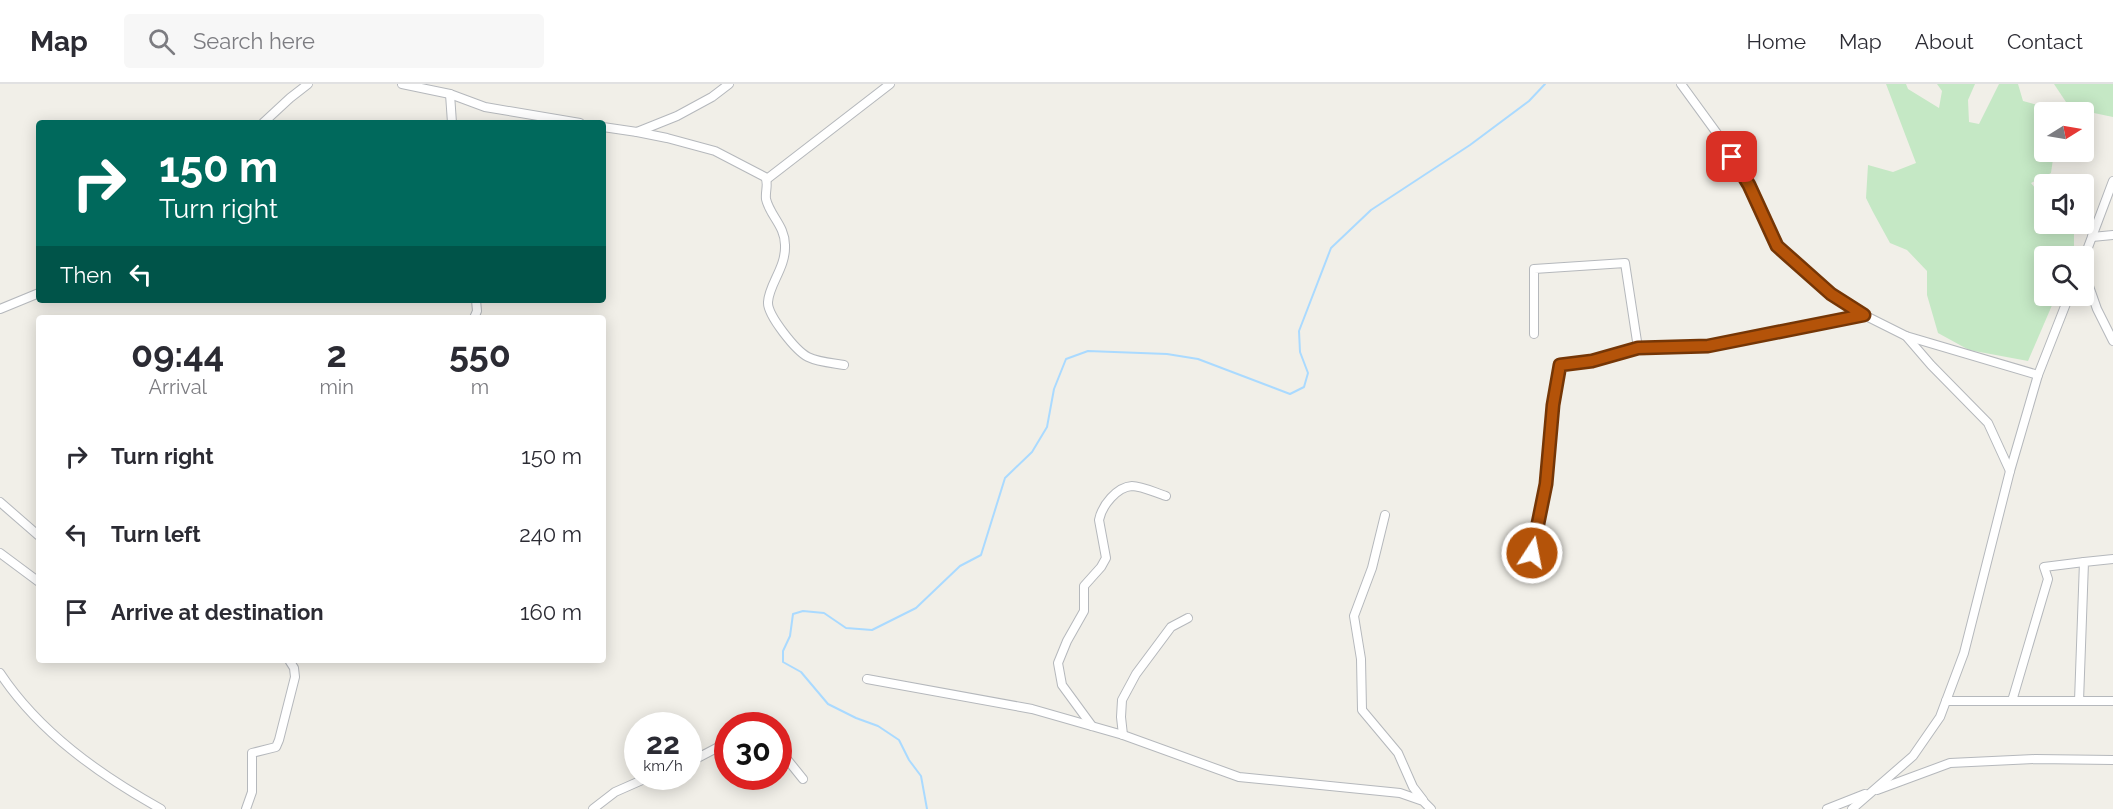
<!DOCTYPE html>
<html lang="en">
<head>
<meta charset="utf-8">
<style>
	:root { --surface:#fff; --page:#f7f7f7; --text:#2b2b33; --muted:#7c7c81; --line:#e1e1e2 }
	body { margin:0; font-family:Raleway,sans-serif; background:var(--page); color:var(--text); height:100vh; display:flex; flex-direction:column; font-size:22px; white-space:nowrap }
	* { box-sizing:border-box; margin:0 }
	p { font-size:20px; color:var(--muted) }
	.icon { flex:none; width:33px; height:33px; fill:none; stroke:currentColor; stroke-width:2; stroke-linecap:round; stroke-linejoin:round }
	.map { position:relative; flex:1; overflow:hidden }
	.sheet { position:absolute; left:36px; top:231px; width:570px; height:348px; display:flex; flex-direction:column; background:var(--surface); border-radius:6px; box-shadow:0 3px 15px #0003 }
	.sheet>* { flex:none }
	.banner { position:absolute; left:36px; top:36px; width:570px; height:183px; border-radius:6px; box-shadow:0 3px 15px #0003; background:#00695c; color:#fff; overflow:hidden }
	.needle { width:39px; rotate:79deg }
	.tools { position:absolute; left:2034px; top:18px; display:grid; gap:12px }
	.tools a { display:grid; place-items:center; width:60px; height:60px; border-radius:6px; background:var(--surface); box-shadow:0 3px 15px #0003; font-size:30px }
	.speed { position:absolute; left:624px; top:628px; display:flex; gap:12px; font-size:30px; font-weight:700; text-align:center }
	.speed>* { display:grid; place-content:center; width:78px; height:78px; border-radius:50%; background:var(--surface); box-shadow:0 3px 15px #0003; line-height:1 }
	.speed small { font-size:15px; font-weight:400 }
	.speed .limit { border:9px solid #d22; background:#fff; color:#111 }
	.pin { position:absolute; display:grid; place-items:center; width:51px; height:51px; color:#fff; margin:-26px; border-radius:12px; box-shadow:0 3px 9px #0006 }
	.me { position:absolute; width:66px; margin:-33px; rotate:11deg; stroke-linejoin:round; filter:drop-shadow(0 0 4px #0008) }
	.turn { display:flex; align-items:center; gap:21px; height:126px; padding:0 24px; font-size:27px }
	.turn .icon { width:78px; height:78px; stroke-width:2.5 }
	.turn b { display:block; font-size:42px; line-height:51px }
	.then { display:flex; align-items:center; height:57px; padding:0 24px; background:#0003; gap:12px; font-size:22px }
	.eta { display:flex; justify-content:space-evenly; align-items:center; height:102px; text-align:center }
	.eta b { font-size:36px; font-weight:700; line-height:42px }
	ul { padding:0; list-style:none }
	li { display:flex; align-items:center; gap:18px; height:78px; padding:0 24px }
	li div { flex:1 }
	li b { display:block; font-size:22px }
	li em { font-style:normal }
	header { display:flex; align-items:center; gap:36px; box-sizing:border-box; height:84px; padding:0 30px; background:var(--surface); border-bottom:2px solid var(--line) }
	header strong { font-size:28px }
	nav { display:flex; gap:33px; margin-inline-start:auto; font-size:21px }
	.search { width:420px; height:54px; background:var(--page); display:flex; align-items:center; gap:15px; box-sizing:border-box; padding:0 21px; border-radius:6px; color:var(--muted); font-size:22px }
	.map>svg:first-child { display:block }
</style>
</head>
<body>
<header>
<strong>Map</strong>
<div class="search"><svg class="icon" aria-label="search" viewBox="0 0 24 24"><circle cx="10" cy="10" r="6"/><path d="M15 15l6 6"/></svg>Search here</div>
<nav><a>Home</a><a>Map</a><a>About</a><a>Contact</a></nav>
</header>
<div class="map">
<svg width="2113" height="725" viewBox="0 0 2113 725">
	<rect width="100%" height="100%" fill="#f1efe8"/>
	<!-- green -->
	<g fill="#c5e8c5">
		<polygon points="1886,0 1906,0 1908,5 1939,24 1942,7 1937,0 1975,0 1968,16 1969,38 1979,40 1999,0 2018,0 2023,17 2048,24 2051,28 2044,28 2044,68 2054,68 2051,89 2031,99 2039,109 2040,122 2044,124 2044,140 2069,140 2074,144 2074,168 2072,172 2044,172 2044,212 2056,212 2028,277 1969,266 1938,249 1927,211 1927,187 1907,166 1890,159 1873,128 1866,114 1868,81 1893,88 1916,79"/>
		<polygon points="2054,0 2113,0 2113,33 2070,24"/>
	</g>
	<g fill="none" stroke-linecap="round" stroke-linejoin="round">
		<!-- stream -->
		<polyline stroke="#aadaff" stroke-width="2" points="927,725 921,692 909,676 899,656 878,642 856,634 828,620 801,588 783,578 783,567 790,552 793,530 803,527 824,529 846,544 872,546 916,524 960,482 981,471 1005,394 1032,368 1047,343 1054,305 1066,275 1088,267 1167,270 1198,275 1290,310 1304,303 1308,289 1300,268 1299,247 1331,164 1371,126 1470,61 1529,17 1545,0"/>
		<!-- street casing -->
		<g stroke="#b5b8bc" stroke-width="10">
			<g id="street">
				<polyline points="402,0 450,10 485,23 580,39"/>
				<polyline points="1681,0 1724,59 1749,101 1777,162 1831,210 1864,231 1906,252 1931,281 1988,339 2010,387"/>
				<polyline points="450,10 452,39"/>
				<polyline points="263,39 290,14 308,0"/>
				<polyline points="603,43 637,48 677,32 712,13 729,0"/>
				<path d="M637 48 667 54 715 67 765 93C769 99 765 107 766 115 770 132 785 142 785 161 786 184 769 200 768 218 767 231 796 267 808 273 818 278 832 279 844 281"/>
				<polyline points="767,95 890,0"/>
				<polyline points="2092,153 2113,151"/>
				<polyline points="2084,174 2113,97"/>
				<polyline points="2084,188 2097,225 2113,257"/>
				<polyline points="0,225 39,209"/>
				<polyline points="474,234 477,227 476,216"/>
				<polyline points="1534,250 1534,185 1625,179 1638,264"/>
				<polyline points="1906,252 2038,291"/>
				<polyline points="0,418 39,452"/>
				<polyline points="1385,431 1372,484 1354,532 1361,575 1362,626 1398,669 1413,703 1423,716"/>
				<polyline points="0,469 39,498"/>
				<polyline points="1532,469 1546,400 1553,321 1560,281 1592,277 1638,264 1709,262 1864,231"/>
				<path d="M0 589C39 648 100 691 161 725"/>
				<polyline points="867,595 1032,625 1123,651 1239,693 1400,709 1423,717 1431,725"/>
				<polyline points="1946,617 2113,617"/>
				<polyline points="2012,617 2048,495 2044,483 2084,478"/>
				<polyline points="2079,617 2084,478 2113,475"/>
				<polyline points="750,642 753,639 760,642"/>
				<path d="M1092 642 1062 601 1058 579 1067 557 1084 527V502L1101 483 1106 474 1099 436C1102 421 1117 403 1132 402 1142 402 1156 409 1166 412"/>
				<polyline points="1123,651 1121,633 1122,616 1136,590 1171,543 1188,534"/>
				<polyline points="778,664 803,695"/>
				<polyline points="688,679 728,658"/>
				<polyline points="1877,706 1950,679 2035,675 2113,676"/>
				<polyline points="246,725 252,708 252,669 276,663 279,656 295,593 294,584 289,576"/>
				<polyline points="593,725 615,708 649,693"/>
				<polyline points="1827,725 1865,710"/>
				<polyline points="1852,725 1913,672 1940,633 1964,569 2010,387 2038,291 2069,212"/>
			</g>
		</g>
		<!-- street -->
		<use href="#street" stroke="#fff" stroke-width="8"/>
	</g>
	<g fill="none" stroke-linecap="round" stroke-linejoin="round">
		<!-- route casing -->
		<g stroke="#753606" stroke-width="15">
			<polyline id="route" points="1532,469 1546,400 1553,321 1560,281 1592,277 1638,264 1708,262 1864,231 1831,210 1777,162 1749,101 1732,73"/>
		</g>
		<!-- route -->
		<use href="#route" stroke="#b45309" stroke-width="10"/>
	</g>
</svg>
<div class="tools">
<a><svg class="needle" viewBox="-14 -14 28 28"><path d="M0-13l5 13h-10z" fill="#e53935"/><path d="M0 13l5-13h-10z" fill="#7c7c81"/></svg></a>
<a><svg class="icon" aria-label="sound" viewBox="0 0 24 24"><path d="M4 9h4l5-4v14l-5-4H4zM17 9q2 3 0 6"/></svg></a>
<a><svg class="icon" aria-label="search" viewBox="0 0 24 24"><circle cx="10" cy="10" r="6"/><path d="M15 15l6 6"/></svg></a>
</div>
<div class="speed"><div>22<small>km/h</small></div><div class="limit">30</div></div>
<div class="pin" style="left:1732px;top:73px;background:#d93025"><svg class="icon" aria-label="arrive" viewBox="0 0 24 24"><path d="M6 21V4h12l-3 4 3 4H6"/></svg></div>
<svg class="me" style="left:1532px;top:469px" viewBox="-20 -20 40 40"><circle r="17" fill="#b45309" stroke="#fff" stroke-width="3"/><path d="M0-11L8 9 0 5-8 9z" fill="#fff"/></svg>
<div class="banner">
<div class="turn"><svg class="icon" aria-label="right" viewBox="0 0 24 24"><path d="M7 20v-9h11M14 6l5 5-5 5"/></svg><div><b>150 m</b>Turn right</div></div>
<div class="then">Then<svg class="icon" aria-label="left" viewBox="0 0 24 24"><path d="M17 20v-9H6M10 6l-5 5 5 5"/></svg></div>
</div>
<section class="sheet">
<div class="eta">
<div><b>09:44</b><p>Arrival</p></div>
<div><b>2</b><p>min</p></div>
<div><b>550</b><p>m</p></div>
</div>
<ul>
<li><svg class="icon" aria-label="right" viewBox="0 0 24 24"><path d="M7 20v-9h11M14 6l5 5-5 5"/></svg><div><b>Turn right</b></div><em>150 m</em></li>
<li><svg class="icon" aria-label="left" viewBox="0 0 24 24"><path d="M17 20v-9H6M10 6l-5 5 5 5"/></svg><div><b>Turn left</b></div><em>240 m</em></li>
<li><svg class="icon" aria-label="arrive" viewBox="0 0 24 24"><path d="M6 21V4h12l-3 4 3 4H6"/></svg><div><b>Arrive at destination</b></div><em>160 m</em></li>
</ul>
</section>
</div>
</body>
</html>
